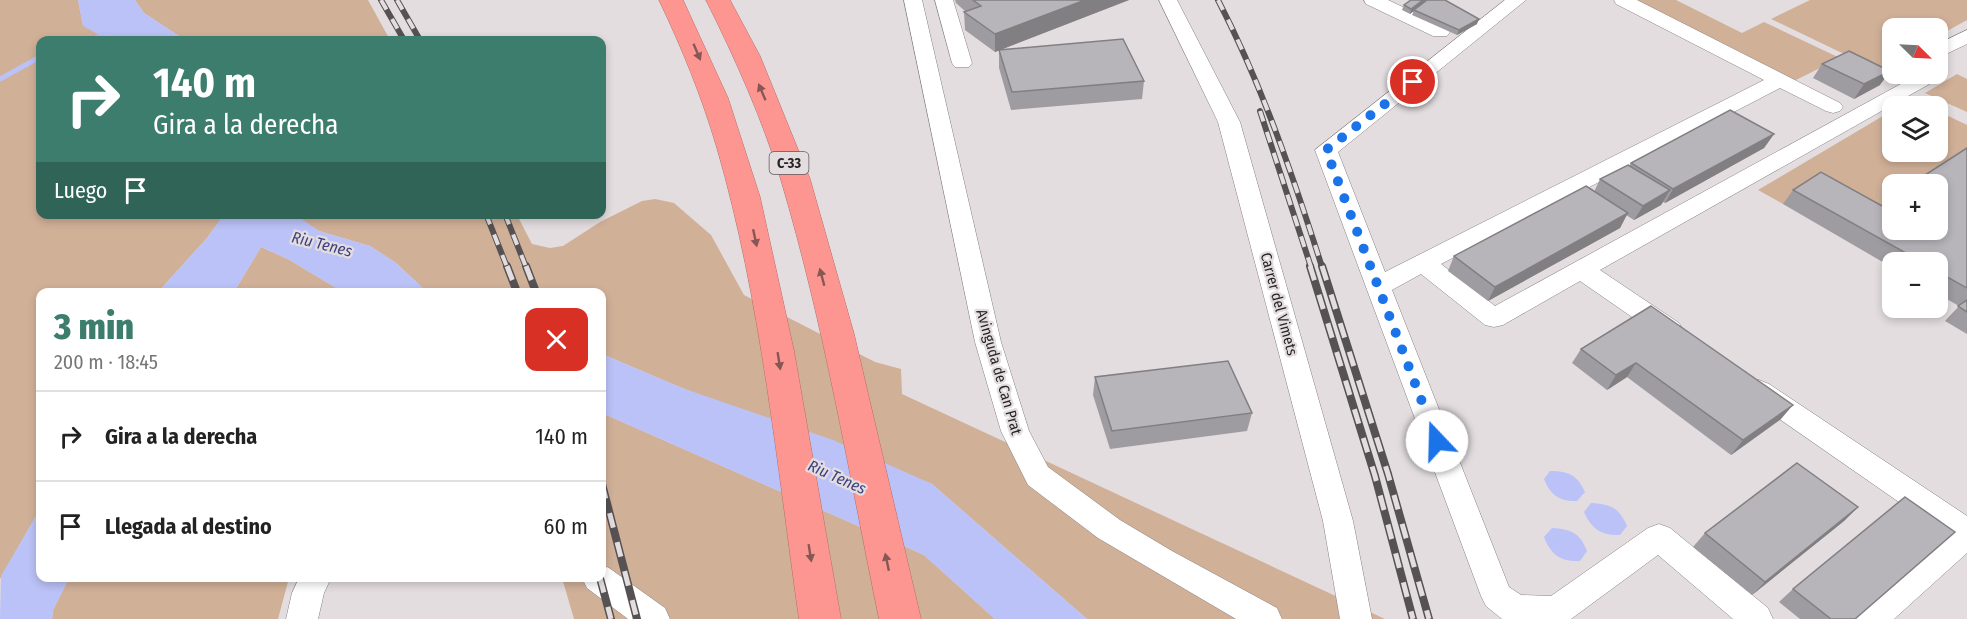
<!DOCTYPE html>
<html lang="es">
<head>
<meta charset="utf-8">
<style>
	:root { --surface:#fff; --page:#f2f2f2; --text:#222; --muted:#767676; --line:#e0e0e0; --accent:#3c7d6d }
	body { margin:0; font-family:"Fira Sans Condensed",sans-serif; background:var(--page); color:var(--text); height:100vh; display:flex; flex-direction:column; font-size:22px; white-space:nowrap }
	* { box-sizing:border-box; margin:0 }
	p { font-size:20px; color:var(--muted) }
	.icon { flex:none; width:33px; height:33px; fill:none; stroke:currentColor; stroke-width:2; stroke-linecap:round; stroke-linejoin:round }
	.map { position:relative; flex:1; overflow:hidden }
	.panel { position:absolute; left:36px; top:288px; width:570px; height:294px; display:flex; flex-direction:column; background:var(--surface); border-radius:12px; box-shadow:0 3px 9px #0003 }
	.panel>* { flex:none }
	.banner { position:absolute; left:36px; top:36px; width:570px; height:183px; border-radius:12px; box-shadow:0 3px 9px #0003; background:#3c7d6d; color:#fff; overflow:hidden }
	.needle { width:39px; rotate:114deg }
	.controls { position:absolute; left:1882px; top:18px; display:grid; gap:12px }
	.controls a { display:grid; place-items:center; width:66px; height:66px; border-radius:12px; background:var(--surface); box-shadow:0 3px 9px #0003; font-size:30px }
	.pin { position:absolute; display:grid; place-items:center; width:51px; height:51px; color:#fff; margin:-26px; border:3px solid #fff; border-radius:50%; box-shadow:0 2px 6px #0007 }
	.me { position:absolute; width:66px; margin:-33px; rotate:339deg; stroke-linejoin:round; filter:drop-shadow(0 0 4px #0008) }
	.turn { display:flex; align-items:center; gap:21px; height:126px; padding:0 18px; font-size:27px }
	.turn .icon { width:78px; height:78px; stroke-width:2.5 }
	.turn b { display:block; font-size:42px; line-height:51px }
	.then { display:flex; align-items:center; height:57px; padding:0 18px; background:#0003; gap:12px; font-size:22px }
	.round { display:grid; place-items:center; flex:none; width:63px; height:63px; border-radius:12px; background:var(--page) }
	.headline { display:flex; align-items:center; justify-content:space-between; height:102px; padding:0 18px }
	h1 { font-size:36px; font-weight:800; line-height:45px; color:var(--accent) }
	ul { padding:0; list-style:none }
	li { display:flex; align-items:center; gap:18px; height:90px; padding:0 18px; border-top:2px solid var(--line) }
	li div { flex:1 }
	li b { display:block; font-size:22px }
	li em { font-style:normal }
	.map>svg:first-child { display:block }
</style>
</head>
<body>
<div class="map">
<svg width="1967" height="619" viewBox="0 0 1967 619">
	<rect width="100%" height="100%" fill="#e3dddf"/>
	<!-- green -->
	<g fill="#d1b098">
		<polygon points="0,0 78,0 83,25 108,40 40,40 40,214 224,215 207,238 158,292 40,292 40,509 0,579"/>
		<polygon points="135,0 368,0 390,40 185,40 144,13"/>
		<polygon points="1633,0 1676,0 1742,33 1764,22 1840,58 1794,81"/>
		<polygon points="1810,0 1967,0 1967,20 1938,36 1938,28 1893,28 1893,61 1881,68 1869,66 1771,19"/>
		<polygon points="1957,74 1967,79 1967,112 1925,93"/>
		<polygon points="1893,110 1893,152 1938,152 1938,111 1967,125 1967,155 1922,184 1893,184 1893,230 1898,235 1783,204 1758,190"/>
		<polygon points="655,199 674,203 711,235 744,295 875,362 901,369 902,394 1385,619 1087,619 932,484 682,388 602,354 602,292 427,292 396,263 370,246 319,231 295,216 517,215 532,244 550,248 563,246 600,222 642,201"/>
		<polygon points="261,247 288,259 343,292 234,292"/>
		<polygon points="602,413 924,555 995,619 574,619 562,578 602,578"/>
		<polygon points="69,578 289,578 278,619 52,619 53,610"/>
	</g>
	<!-- water -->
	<g fill="#bbc2f7">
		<polygon points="78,0 135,0 144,13 185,40 108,40 83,26"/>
		<polygon points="224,214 296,215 319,231 370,246 396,263 427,292 343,292 288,259 261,247 234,292 158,292 207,238"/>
		<polygon points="602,354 682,388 833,440 932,484 1087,619 995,619 924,555 602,413"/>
		<path d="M1550 471C1569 471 1577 475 1585 492L1577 501C1560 502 1550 495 1544 479Z"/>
		<path d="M1591 503C1611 504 1619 508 1627 526L1620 535C1602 536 1591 529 1584 512Z"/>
		<polygon points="40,509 40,578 69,578 53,610 52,619 0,619 1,576"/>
		<path d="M1552 528C1571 529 1580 533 1587 551L1580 561C1561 562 1551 555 1544 537Z"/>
	</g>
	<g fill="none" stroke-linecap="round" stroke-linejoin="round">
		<!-- stream -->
		<g stroke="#bbc2f7" stroke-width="5">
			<polyline points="90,40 109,34"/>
			<polyline points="0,79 40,57"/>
		</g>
		<!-- minor casing -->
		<g stroke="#878183" stroke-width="1">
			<g id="minor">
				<polygon points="904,0 922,0 1001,342 1029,431 1048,467 1120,520 1172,551 1277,608 1282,619 1236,619 1098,538 1028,485 1001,431 975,342"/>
				<polygon points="935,0 953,0 972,63 969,67 955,67 952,63"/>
				<polygon points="1159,0 1177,0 1240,122 1353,521 1372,619 1340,619 1323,521 1218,122"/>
				<polygon points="1364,0 1388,0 1447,28 1450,32 1447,36 1433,36 1366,4"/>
				<polygon points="1505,0 1526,0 1338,152 1385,272 1764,80 1616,4 1614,0 1637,0 1840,103 1843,107 1840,111 1833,113 1826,111 1780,88 1441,264 1495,306 1919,74 1938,74 1938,69 1943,74 1940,78 1600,270 1679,323 1683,330 1679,337 1670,340 1661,337 1580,281 1503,325 1494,327 1485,325 1421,274 1392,290 1509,587 1521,595 1551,596 1648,528 1659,524 1670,528 1768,608 1773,619 1733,619 1658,555 1571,619 1502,619 1486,606 1481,596 1315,150"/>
				<polygon points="1967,30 1967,44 1938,58 1938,44"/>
				<polygon points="1759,380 1769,384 1967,516 1967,553 1894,619 1855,619 1860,608 1945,534 1749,398 1745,391 1749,384"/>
				<polygon points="602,565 609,568 665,608 670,619 628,619 587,588 582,578 602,578"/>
				<polygon points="299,578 331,578 324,593 318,619 286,619 292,593"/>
			</g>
		</g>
		<!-- highway casing -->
		<g stroke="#b26e6b" stroke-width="1">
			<g id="highway">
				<path d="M659 0H683L728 98 760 197 794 351 841 619H799C777 464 761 299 717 148 702 97 682 48 659 0Z"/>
				<path d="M706 0H730L760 56 810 179 854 334 921 619H879C849 473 824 324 781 180 762 118 735 58 706 0Z"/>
			</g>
		</g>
		<!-- minor -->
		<use href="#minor" fill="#fff" fill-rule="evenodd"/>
		<!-- highway -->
		<use href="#highway" fill="#fd9691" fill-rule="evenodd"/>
		<!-- rail-far1 casing -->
		<g stroke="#565253" stroke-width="6">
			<g id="rail-far1">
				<polyline points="381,0 404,40"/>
				<polyline points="397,0 420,40"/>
				<path d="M1218 0C1262 85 1293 176 1322 267"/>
				<polyline points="1260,111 1311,267"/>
				<polyline points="486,214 507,267"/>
				<polyline points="505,214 526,267"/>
			</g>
		</g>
		<!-- rail casing -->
		<g stroke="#565253" stroke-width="8">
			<g id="rail">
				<polyline points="507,266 517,292"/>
				<polyline points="526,266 536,292"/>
				<polyline points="1310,266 1375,476 1413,619"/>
				<polyline points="1322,266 1388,474 1429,619"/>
				<polyline points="602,484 637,619"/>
				<polyline points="600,578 611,619"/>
			</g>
		</g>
		<!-- rail-far1 -->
		<use href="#rail-far1" stroke="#e3dddf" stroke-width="4" stroke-dasharray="11" stroke-linecap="butt"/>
		<!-- rail -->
		<use href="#rail" stroke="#e3dddf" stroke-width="5" stroke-dasharray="15" stroke-linecap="butt"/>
	</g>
	<!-- wall -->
	<g fill="#9e9ca0">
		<polygon points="955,0 1129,0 995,52 965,30 964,12 966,12 956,3"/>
		<polygon points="1404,5 1477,24 1457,35 1412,15 1414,11 1410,14 1402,10"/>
		<polygon points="999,50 1144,81 1142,99 1011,110 999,68"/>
		<polygon points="1822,64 1880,85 1854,99 1813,78"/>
		<polygon points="1774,134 1764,148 1665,203 1663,202 1661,205 1634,220 1626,215 1620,228 1488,301 1448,271 1454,256 1594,192 1600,179 1629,166 1631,163"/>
		<polygon points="1967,148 1967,334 1945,321 1959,306 1938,294 1938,262 1893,262 1893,268 1783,204 1793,190 1893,230 1938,230"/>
		<polygon points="1651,306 1781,419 1731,455 1627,377 1607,390 1572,363 1581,349"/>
		<polygon points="1095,377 1252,413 1247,431 1110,449 1093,395"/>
		<polygon points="1858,507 1844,521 1752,595 1693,547 1705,533"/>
		<polygon points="1793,589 1855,619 1800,619 1779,602"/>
	</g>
	<!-- shaded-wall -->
	<g fill="#817f82">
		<polygon points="1085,0 1129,0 995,52 995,34"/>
		<polygon points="1423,0 1429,0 1410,14 1411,9"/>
		<polygon points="1479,19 1477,24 1457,35 1459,30"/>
		<polygon points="1890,71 1880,85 1854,99 1864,84"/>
		<polygon points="1774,134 1764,148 1665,203 1673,189"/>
		<polygon points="1670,190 1661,205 1634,220 1643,206"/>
		<polygon points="1628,213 1620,228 1488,301 1495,287"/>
		<polygon points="1636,363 1627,377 1607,390 1616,375"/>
		<polygon points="1793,405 1781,419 1731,455 1743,440"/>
		<polygon points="1858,507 1844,521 1752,595 1765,582"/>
	</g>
	<!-- building -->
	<g fill="#b8b5ba" stroke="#817f82" stroke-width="1.5">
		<polygon points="973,0 1085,0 995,34 964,12 981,6"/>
		<polygon points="1411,0 1423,0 1411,9 1404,5"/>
		<polygon points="1427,0 1445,0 1479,19 1459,30 1414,10"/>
		<polygon points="1123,39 1144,81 1012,92 999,50"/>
		<polygon points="1849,51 1890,71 1864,84 1822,64"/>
		<polygon points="1730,110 1774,134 1673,189 1631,163"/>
		<polygon points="1967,148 1967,288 1938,272 1938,262 1922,262 1793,190 1821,172 1893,212 1893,230 1938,230 1938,184 1911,184"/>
		<polygon points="1628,165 1670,190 1643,206 1600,179"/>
		<polygon points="1586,186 1628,213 1495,287 1454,256"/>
		<polygon points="1967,300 1967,312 1958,306"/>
		<polygon points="1651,306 1793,405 1743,440 1636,363 1616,375 1581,349"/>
		<polygon points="1228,361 1252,413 1112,431 1095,377"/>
		<polygon points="1797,463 1858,507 1765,582 1705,533"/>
		<polygon points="1905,497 1955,532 1855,619 1831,619 1793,589"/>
	</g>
	<!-- one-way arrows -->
	<defs><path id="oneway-solid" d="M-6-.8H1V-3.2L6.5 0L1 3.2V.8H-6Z" transform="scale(1.5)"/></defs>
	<g fill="#875756">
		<use href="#oneway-solid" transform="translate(697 52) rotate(67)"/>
		<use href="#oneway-solid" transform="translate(762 92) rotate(-113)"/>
		<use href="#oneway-solid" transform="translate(755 238) rotate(78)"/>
		<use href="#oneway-solid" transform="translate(822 277) rotate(-105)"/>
		<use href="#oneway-solid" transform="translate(779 361) rotate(81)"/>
		<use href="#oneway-solid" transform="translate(810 553) rotate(81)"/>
		<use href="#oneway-solid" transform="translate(887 562) rotate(-102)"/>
	</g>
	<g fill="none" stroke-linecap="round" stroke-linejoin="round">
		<!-- route -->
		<polyline stroke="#1a73e8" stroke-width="10" stroke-dasharray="0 18" points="1413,82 1326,150 1437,441"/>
	</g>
	<g text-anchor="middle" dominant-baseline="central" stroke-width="4.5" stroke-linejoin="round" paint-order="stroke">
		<!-- shield labels -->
		<rect fill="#e3dddf" stroke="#5f5c5d" stroke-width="1.5" x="769.5" y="152" width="39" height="22" rx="4.5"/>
		<g font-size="14" font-weight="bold" fill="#272425">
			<text x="789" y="163">C-33</text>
		</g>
		<!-- street labels -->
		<g font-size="15" fill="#272425" stroke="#e3dddf">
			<text transform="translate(1279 304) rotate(75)">Carrer del Vimets</text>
			<text transform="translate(999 372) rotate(74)">Avinguda de Can Prat</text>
		</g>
		<!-- water labels -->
		<g font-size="16" font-style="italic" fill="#3f4181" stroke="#e3dddf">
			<text transform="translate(322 244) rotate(14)">Riu Tenes</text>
			<text transform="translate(837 477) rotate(24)">Riu Tenes</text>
		</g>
	</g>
</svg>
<div class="controls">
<a><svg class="needle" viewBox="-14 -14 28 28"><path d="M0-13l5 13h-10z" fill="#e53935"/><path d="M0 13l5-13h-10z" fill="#767676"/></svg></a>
<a><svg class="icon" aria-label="layers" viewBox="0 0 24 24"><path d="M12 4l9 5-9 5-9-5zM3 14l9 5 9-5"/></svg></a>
<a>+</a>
<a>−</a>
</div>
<div class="pin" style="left:1413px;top:82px;background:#d93025"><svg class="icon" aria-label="arrive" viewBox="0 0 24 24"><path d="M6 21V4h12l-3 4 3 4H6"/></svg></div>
<svg class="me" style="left:1437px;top:441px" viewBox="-20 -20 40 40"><circle r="19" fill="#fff"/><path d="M0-13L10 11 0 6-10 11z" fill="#1a73e8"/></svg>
<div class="banner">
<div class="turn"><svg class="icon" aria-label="right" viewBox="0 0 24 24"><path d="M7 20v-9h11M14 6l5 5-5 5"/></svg><div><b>140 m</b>Gira a la derecha</div></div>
<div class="then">Luego<svg class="icon" aria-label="arrive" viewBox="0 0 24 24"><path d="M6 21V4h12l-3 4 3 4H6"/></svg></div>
</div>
<section class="panel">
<div class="headline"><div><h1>3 min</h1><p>200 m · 18:45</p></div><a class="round" style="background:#d93025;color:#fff"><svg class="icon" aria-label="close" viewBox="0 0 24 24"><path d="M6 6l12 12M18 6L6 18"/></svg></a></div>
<ul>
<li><svg class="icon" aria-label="right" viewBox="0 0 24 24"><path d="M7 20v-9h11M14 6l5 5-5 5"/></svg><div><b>Gira a la derecha</b></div><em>140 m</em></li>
<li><svg class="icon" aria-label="arrive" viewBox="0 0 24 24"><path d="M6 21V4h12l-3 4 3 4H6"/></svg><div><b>Llegada al destino</b></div><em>60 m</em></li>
</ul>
</section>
</div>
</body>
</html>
